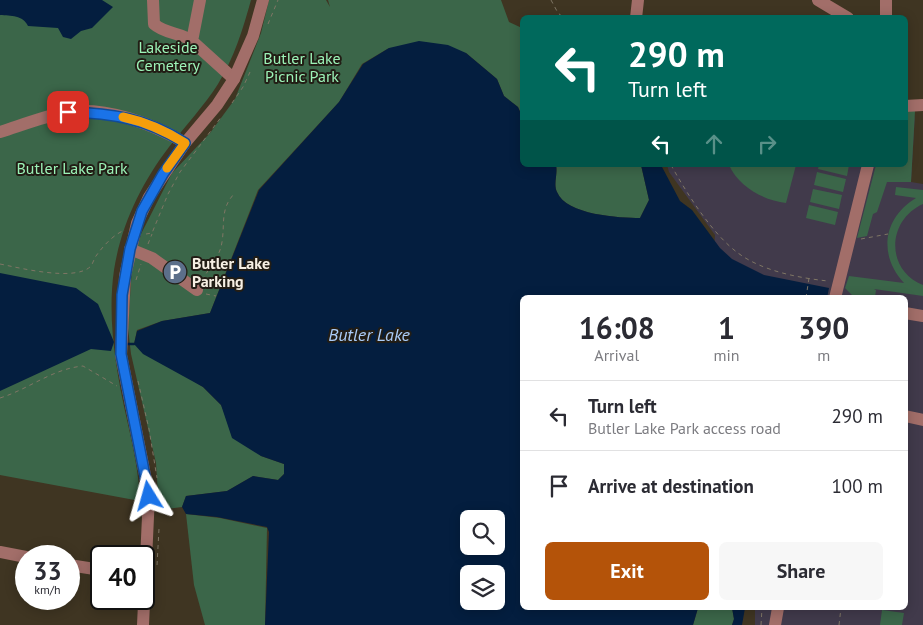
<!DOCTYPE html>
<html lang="en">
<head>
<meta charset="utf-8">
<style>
	:root { --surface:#fff; --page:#f7f7f7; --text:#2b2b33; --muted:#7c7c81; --line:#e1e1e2; --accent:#b45309 }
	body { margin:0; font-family:"PT Sans",sans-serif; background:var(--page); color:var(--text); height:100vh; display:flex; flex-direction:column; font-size:19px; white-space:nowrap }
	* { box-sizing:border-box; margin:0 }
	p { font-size:16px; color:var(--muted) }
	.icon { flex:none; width:28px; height:28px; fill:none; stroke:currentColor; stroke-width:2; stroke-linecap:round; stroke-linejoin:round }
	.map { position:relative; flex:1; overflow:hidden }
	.drawer { position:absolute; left:520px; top:295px; width:388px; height:315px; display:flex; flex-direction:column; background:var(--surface); border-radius:8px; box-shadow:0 2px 12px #0003 }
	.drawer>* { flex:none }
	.hud { position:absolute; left:520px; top:15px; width:388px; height:152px; border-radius:8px; box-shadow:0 2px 12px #0003; background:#00695c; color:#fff; overflow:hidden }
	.fabs { position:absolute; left:460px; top:510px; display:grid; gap:10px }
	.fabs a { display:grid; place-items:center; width:45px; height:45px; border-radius:8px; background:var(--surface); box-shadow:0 2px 12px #0003; font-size:25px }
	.speed { position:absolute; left:15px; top:545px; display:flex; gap:10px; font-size:25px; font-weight:700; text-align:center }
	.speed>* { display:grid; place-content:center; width:65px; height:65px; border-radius:50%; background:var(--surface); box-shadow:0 2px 12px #0003; line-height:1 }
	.speed small { font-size:12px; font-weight:400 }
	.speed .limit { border:2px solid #111; border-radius:8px; background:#fff; color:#111 }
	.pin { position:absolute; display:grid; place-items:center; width:42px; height:42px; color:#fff; margin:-21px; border-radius:10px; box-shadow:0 2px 8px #0006 }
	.me { position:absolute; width:55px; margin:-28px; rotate:352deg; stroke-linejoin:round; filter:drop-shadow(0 0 4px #0008) }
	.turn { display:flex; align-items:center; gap:18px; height:105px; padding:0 25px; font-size:22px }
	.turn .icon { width:65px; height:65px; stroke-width:2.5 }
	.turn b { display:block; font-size:35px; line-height:42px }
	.lanes { display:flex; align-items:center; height:48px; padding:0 25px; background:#0003; justify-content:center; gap:25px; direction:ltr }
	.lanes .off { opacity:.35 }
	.eta { display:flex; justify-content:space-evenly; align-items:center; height:85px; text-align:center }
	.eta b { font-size:30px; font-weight:600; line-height:35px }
	.action { display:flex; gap:10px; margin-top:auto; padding:10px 25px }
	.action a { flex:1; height:58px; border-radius:8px; background:var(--accent); color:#fff; font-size:20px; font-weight:600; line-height:58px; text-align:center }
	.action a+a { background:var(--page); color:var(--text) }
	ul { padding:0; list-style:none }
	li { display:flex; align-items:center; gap:15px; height:70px; padding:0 25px; border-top:1px solid var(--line) }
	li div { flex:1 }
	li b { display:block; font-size:19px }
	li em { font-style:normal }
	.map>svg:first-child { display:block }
</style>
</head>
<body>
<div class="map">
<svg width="923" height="625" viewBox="0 0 923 625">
	<rect width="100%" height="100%" fill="#3f3522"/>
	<!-- education -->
	<polygon fill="#413a4b" points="915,114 911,182 923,184 923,625 755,625 755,608 905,608 905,298 711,297 715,235 669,172 667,165 905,165"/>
	<!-- green -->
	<g fill="#3b6649">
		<path d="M0 0H251C243 29 234 58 218 84 204 106 185 126 169 147 142 182 121 225 114 270 107 319 116 371 127 420 133 447 139 473 140 501L0 475Z"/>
		<polygon points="269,0 326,0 330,7 328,0 501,0 509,22 522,28 522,116 518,107 504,96 497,79 466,53 389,48 362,64 339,102 258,190 210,313 162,321 137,330 134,344 203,387 221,405 227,417 261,456 284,464 284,474 278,480 253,476 227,491 186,496 182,507 159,510 156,463 131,354 128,328 132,267 141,234 172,173 210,133 235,99 261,33"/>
		<polygon points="905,111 915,111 911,182 887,182 877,212 873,214 867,236 857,238 876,165 905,165"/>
		<path d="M556 165H641L649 200 640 218C620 218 566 215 557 192 553 184 558 174 556 165Z"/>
		<path d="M729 165H796L786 203C763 200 739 187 729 165Z"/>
		<polygon points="819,165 849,165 847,176 818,169"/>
		<polygon points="817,172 846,179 843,192 814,185"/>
		<path d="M896 187 923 190V204C887 220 885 270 923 285V296L874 289 876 290 875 297H854L845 288 849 276 904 283C878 255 883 218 916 198L895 195Z"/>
		<polygon points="813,189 842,195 839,209 810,202"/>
		<polygon points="809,205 838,212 835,225 806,218"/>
		<polygon points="186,514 220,518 267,528 265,625 205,625 194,585"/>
		<polygon points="698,608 732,608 734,619 732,625 693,625"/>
		<polygon points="882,610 904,613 902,625 880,625"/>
	</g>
	<!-- water -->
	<g fill="#041e3f" fill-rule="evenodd">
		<path d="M0 0H102L113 7 92 28 81 31 71 39 63 37 58 28 28 26C23 15 11 16 0 15Z"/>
		<path d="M419 41 448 45 466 53 497 79 504 96 518 107 522 116V165H556C558 174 553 184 557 192 566 215 620 218 640 218L649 200 641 165H661L680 201 692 210 720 248 732 259 764 275 829 288 827 298H522V608H698L693 625H265L269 532 267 527 217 517 186 514 182 507 186 496 227 491 253 476 278 480 284 474V464L261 456 232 438 221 405 203 387 143 354 134 344 137 331 162 321 210 313 259 190 339 102 363 64 389 48ZM469 519H496V546H469ZM469 574H496V601H469Z"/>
		<polygon points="0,273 76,288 98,304 114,342 111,351 91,349 0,391"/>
		<polygon points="732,608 745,608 742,625 732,625 734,619"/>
	</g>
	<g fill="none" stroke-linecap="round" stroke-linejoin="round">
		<!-- stream -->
		<polyline stroke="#041e3f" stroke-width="2.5" points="125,344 134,344"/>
		<!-- path -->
		<g stroke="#7f7665" stroke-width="1" stroke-dasharray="4 4" stroke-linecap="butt">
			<polyline points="551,0 558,13 564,18"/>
			<polyline points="268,24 278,0"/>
			<polyline points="232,103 243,87 250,72"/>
			<path d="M671 165C686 192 712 234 738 253 762 271 799 278 828 281"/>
			<polyline points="146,234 152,233 168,194 180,172 222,116"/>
			<polyline points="861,239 888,234"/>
			<polyline points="148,244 152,234"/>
			<path d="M0 264C20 268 76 282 91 266 93 263 94 259 96 256 103 246 114 234 125 230"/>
			<polyline points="136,280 141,264"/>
			<path d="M202 280C209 268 220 257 222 242 225 224 220 209 234 194"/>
			<polyline points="206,294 216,296"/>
			<polyline points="806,298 809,278"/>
			<polyline points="138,381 149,429 157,478"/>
			<path d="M0 398C29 389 52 369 83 366L117 386"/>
			<polyline points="157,565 159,529"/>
			<polyline points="761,625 762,608"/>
			<polyline points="839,625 841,608"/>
		</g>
		<!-- minor -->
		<g stroke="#a26e69" stroke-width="12">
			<path d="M153 0 154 24C165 34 180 32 192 41"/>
			<polyline points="200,0 192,41 234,79"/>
			<polyline points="818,0 848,18"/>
			<polyline points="636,18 638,0"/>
			<polyline points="886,18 886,0"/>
			<polyline points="905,106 923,105"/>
			<path d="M0 132C22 125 45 116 67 112 104 106 154 124 185 143"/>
			<polyline points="130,249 152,258 197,290"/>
			<polyline points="835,298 868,165"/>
			<polyline points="905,313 923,316"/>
			<polyline points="905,416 923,420"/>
			<polyline points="0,552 26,557"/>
			<polyline points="69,565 101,570"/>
			<polyline points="143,625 149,495 121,355 125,276 137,223 149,197 185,143 217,105 234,79 253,36 263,0"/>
			<polyline points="775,625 778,608"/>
		</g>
	</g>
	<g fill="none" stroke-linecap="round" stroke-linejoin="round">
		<!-- route casing -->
		<g stroke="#114b97" stroke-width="12">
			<path id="route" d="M68 112C112 113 148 119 185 143L163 174 142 211 130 249 122 295 121 354 149 496"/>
		</g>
		<!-- route -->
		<use href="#route" stroke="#1a73e8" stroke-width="9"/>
		<!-- slow -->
		<path stroke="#f59e0b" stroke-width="9" d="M123 117C146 122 164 130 185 143L167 168"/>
	</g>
	<!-- icons -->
	<defs>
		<g id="parking-disc" transform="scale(1.25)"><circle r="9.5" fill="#5c6f8a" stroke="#221d15"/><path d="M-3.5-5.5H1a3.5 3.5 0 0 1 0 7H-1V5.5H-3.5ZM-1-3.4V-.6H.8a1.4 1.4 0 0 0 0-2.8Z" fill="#fff"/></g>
	</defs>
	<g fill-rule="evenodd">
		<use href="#parking-disc" x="175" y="272"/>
	</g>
	<g text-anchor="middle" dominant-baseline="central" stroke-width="4" stroke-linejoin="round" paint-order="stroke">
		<!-- park labels -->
		<g font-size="16" fill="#9cf3b7" stroke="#221d15">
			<text x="168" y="47">Lakeside<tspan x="168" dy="18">Cemetery</tspan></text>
			<text x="302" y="58">Butler Lake<tspan x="302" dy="18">Picnic Park</tspan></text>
			<text x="72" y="168">Butler Lake Park</text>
		</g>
		<!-- poi labels -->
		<g font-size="16" font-weight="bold" fill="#f7f0e4" stroke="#221d15" text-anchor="start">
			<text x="192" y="263">Butler Lake<tspan x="192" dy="18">Parking</tspan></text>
		</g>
		<!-- water labels -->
		<g font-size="18" font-style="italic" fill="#abccf8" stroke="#221d15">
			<text x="369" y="334">Butler Lake</text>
		</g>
	</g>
</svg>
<div class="fabs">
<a><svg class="icon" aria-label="search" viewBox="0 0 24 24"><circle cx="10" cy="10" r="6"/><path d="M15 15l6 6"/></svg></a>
<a><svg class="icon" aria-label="layers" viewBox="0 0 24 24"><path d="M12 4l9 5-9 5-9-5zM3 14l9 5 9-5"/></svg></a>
</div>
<div class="speed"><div>33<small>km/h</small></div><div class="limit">40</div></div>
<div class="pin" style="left:68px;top:112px;background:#d93025"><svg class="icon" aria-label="arrive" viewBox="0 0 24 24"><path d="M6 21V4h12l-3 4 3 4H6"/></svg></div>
<svg class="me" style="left:149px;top:496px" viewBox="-20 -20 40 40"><path d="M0-17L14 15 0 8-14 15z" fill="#1a73e8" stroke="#fff" stroke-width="4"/></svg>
<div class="hud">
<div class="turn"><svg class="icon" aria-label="left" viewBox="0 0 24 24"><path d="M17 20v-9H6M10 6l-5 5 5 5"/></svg><div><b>290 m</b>Turn left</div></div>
<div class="lanes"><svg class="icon" aria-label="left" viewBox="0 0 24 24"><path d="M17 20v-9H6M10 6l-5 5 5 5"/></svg><svg class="icon off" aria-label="ahead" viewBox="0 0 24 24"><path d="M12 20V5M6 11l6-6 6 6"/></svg><svg class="icon off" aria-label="right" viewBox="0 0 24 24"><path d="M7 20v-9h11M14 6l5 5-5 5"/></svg></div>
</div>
<section class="drawer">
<div class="eta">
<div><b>16:08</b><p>Arrival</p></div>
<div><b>1</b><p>min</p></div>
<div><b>390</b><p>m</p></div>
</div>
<ul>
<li><svg class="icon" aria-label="left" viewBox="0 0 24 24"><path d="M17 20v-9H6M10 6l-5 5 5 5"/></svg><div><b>Turn left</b><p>Butler Lake Park access road</p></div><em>290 m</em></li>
<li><svg class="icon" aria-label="arrive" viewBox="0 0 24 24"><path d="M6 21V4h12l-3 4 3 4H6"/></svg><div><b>Arrive at destination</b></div><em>100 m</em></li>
</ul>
<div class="action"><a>Exit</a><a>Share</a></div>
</section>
</div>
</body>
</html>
